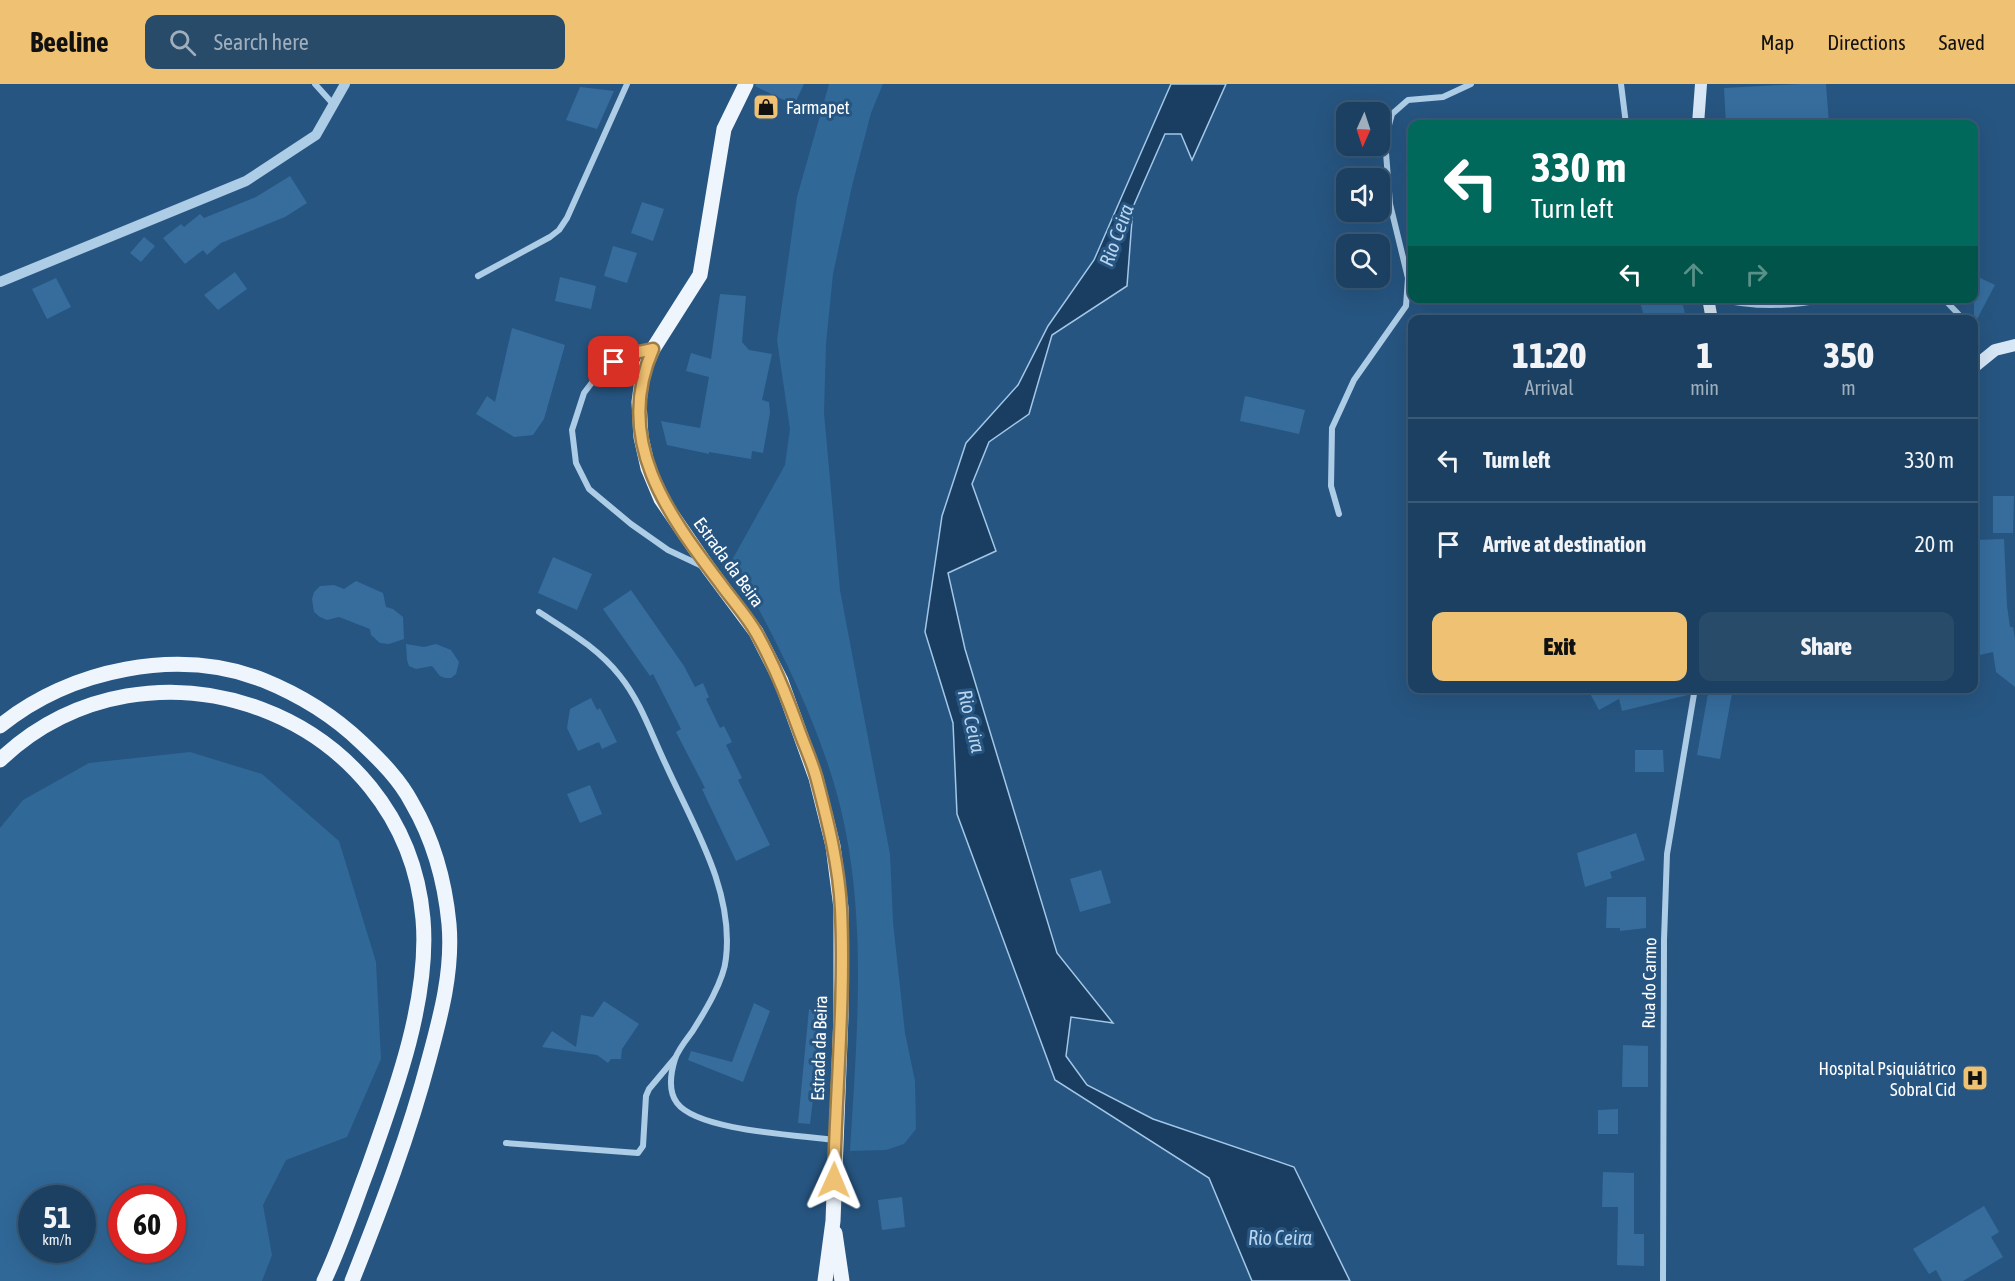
<!DOCTYPE html>
<html lang="en">
<head>
<meta charset="utf-8">
<style>
	:root { --surface:#1c4061; --page:#294b6a; --text:#f1f3f6; --muted:#a0afbd; --line:#3a5976; --accent:#efc172 }
	body { margin:0; font-family:"Asap Condensed",sans-serif; background:var(--page); color:var(--text); height:100vh; display:flex; flex-direction:column; font-size:22px; white-space:nowrap }
	* { box-sizing:border-box; margin:0 }
	p { font-size:20px; color:var(--muted) }
	.icon { flex:none; width:33px; height:33px; fill:none; stroke:currentColor; stroke-width:2; stroke-linecap:round; stroke-linejoin:round }
	.map { position:relative; flex:1; overflow:hidden }
	.details { position:absolute; left:1408px; top:231px; width:570px; height:378px; display:flex; flex-direction:column; background:var(--surface); border-radius:12px; box-shadow:0 6px 24px #0002,0 0 0 2px var(--line) }
	.details>* { flex:none }
	.top-card { position:absolute; left:1408px; top:36px; width:570px; height:183px; border-radius:12px; box-shadow:0 6px 24px #0002,0 0 0 2px var(--line); background:#00695c; color:#fff; overflow:hidden }
	.needle { width:39px; rotate:183deg }
	.controls { position:absolute; left:1336px; top:18px; display:grid; gap:12px }
	.controls a { display:grid; place-items:center; width:54px; height:54px; border-radius:12px; background:var(--surface); box-shadow:0 6px 24px #0002,0 0 0 2px var(--line); font-size:30px }
	.speed { position:absolute; left:18px; top:1101px; display:flex; gap:12px; font-size:30px; font-weight:700; text-align:center }
	.speed>* { display:grid; place-content:center; width:78px; height:78px; border-radius:50%; background:var(--surface); box-shadow:0 6px 24px #0002,0 0 0 2px var(--line); line-height:1 }
	.speed small { font-size:15px; font-weight:400 }
	.speed .limit { border:9px solid #d22; background:#fff; color:#111 }
	.pin { position:absolute; display:grid; place-items:center; width:51px; height:51px; color:#fff; margin:-26px; border-radius:12px; box-shadow:0 3px 9px #0006 }
	.me { position:absolute; width:66px; margin:-33px; rotate:1deg; stroke-linejoin:round; filter:drop-shadow(0 0 4px #0008) }
	.turn { display:flex; align-items:center; gap:21px; height:126px; padding:0 24px; font-size:27px }
	.turn .icon { width:78px; height:78px; stroke-width:2.5 }
	.turn b { display:block; font-size:42px; line-height:51px }
	.lanes { display:flex; align-items:center; height:57px; padding:0 24px; background:#0003; justify-content:center; gap:30px; direction:ltr }
	.lanes .off { opacity:.35 }
	.eta { display:flex; justify-content:space-evenly; align-items:center; height:102px; text-align:center }
	.eta b { font-size:36px; font-weight:800; line-height:42px }
	.primary-button { display:flex; gap:12px; margin-top:auto; padding:12px 24px }
	.primary-button a { flex:1; height:69px; border-radius:12px; background:var(--accent); color:#111; font-size:24px; font-weight:800; line-height:69px; text-align:center }
	.primary-button a+a { background:var(--page); color:var(--text) }
	ul { padding:0; list-style:none }
	li { display:flex; align-items:center; gap:18px; height:84px; padding:0 24px; border-top:2px solid var(--line) }
	li div { flex:1 }
	li b { display:block; font-size:22px }
	li em { font-style:normal }
	header { display:flex; align-items:center; gap:36px; box-sizing:border-box; height:84px; padding:0 30px; background:var(--accent); color:#111 }
	header strong { font-size:28px }
	nav { display:flex; gap:33px; margin-inline-start:auto; font-size:21px }
	.search { width:420px; height:54px; background:var(--page); display:flex; align-items:center; gap:15px; box-sizing:border-box; padding:0 21px; border-radius:12px; color:var(--muted); font-size:22px }
	.map>svg:first-child { display:block }
</style>
</head>
<body>
<header>
<strong>Beeline</strong>
<div class="search"><svg class="icon" aria-label="search" viewBox="0 0 24 24"><circle cx="10" cy="10" r="6"/><path d="M15 15l6 6"/></svg>Search here</div>
<nav><a>Map</a><a>Directions</a><a>Saved</a></nav>
</header>
<div class="map">
<svg width="2015" height="1197" viewBox="0 0 2015 1197">
	<rect width="100%" height="100%" fill="#265581"/>
	<!-- green -->
	<g fill="#306898" fill-rule="evenodd">
		<path d="M829 0H883L871 29 852 102 833 190 826 260 824 329 840 506 890 770 893 838 905 949 915 997 916 1045 904 1060 886 1066 850 1067C856 967 865 865 849 766 833 663 782 566 732 476L785 381 790 345 777 256 797 113Z"/>
		<path d="M190 668 262 690 339 757 376 878 381 975 347 1053 286 1076 263 1121 272 1171 262 1197H0V744L23 716 89 679ZM32 1114H82V1166H32ZM122 1114H172V1166H122Z"/>
	</g>
	<!-- water -->
	<polygon fill="#1a3e61" stroke="#a2c7e7" stroke-width="1.5" points="1171,0 1226,0 1192,76 1181,50 1165,50 1133,123 1127,202 1052,251 1029,330 989,358 972,400 996,467 948,489 965,565 1057,869 1113,939 1071,933 1066,972 1087,1001 1153,1035 1294,1083 1350,1197 1252,1197 1209,1094 1055,996 957,730 953,639 925,548 942,432 966,359 1018,301 1048,242 1094,176"/>
	<!-- building -->
	<g fill="#366d9d">
		<polygon points="756,0 804,0 794,21 755,2"/>
		<polygon points="1801,0 1826,0 1829,40 1726,40 1724,4"/>
		<polygon points="580,3 614,7 597,45 566,36"/>
		<polygon points="290,92 307,119 285,133 221,159 207,171 203,166 185,180 163,154 181,140 184,143 200,130 204,134 256,113"/>
		<polygon points="642,118 664,125 653,157 631,149"/>
		<polygon points="144,153 155,162 141,178 130,169"/>
		<polygon points="613,162 637,169 627,199 604,192"/>
		<polygon points="235,188 247,205 218,226 204,211"/>
		<polygon points="1974,191 1995,201 1974,241"/>
		<polygon points="560,193 596,202 591,225 555,217"/>
		<polygon points="56,194 71,223 47,235 32,205"/>
		<polygon points="720,210 746,212 742,258 749,266 772,270 762,316 769,318 770,329 763,369 752,367 751,375 709,368 709,370 667,361 661,337 700,344 709,293 686,287 691,269 711,275"/>
		<polygon points="1639,214 1681,214 1686,233 1676,236 1645,236"/>
		<polygon points="512,244 565,261 544,335 533,351 514,353 476,330 487,312 495,318"/>
		<polygon points="1245,312 1305,326 1299,350 1240,337"/>
		<polygon points="1993,412 2014,412 2013,449 1993,449"/>
		<polygon points="2004,455 2007,522 2010,543 2013,543 2015,555 2015,603 1996,588 1993,568 1980,571 1978,548 1975,548 1974,456"/>
		<polygon points="553,473 592,490 577,526 538,509"/>
		<polygon points="356,497 383,509 386,523 393,525 403,533 404,555 389,560 380,559 371,551 370,545 339,533 327,536 320,533 314,528 312,515 314,508 320,502 334,501 344,505"/>
		<polygon points="631,506 684,582 695,603 703,599 709,613 706,615 720,644 724,642 732,658 726,661 742,694 738,696 770,761 736,777 702,705 705,704 676,648 681,645 653,590 650,592 603,525"/>
		<polygon points="406,560 424,563 436,560 451,566 459,578 456,590 451,594 445,594 440,592 432,582 416,585 409,582 407,576"/>
		<polygon points="1587,604 1690,604 1688,611 1622,627 1619,615 1599,626"/>
		<polygon points="1709,604 1733,604 1720,675 1697,671"/>
		<polygon points="591,614 597,626 600,624 617,658 602,665 599,658 578,667 567,644 570,625"/>
		<polygon points="1635,666 1663,666 1664,688 1635,688"/>
		<polygon points="590,701 602,730 580,739 567,710"/>
		<polygon points="1636,749 1645,776 1610,788 1612,794 1585,803 1577,769"/>
		<polygon points="1101,786 1111,819 1080,828 1070,795"/>
		<polygon points="1607,813 1646,813 1646,844 1620,847 1620,844 1606,844"/>
		<polygon points="604,917 639,940 622,965 621,975 611,975 608,979 597,971 542,963 552,947 576,963 581,931 593,933"/>
		<polygon points="754,919 770,927 743,998 688,976 691,967 732,978"/>
		<polygon points="809,925 823,932 810,1040 798,1039"/>
		<polygon points="1623,961 1648,962 1648,1003 1622,1003"/>
		<polygon points="1618,1025 1618,1050 1598,1050 1598,1026"/>
		<polygon points="1603,1088 1634,1089 1634,1150 1644,1150 1644,1182 1617,1181 1618,1123 1602,1123"/>
		<polygon points="902,1113 905,1143 882,1146 878,1116"/>
		<polygon points="1984,1122 1999,1148 1991,1153 2003,1173 1963,1197 1942,1197 1936,1186 1929,1190 1913,1165"/>
	</g>
	<g fill="none" stroke-linecap="round" stroke-linejoin="round">
		<!-- minor -->
		<g stroke="#adcce6" stroke-width="6">
			<polyline points="315,0 334,21"/>
			<polyline points="1621,0 1626,40"/>
			<polyline points="478,192 550,153 559,146 567,134 627,0"/>
			<path d="M1714 214C1751 223 1792 223 1829 214"/>
			<polyline points="1943,214 1964,236"/>
			<polyline points="649,266 625,271 603,284 584,309 572,346 576,379 589,405 631,440 668,466 702,482"/>
			<polyline points="1339,430 1331,402 1332,344 1354,296 1406,222 1408,194 1390,120 1385,56 1392,30 1408,16 1443,13 1471,0"/>
			<path d="M539 528C568 547 598 564 620 592 641 618 652 652 666 681 693 741 734 806 726 874 724 897 704 929 692 948 686 956 678 966 675 975 671 988 668 1007 677 1019 698 1047 799 1051 834 1056"/>
			<polyline points="506,1059 638,1069 643,1062 646,1012 649,1005 675,974"/>
			<polyline points="1663,1197 1664,856 1667,770 1695,604"/>
		</g>
		<!-- tertiary -->
		<polyline stroke="#adcce6" stroke-width="10" points="0,198 246,97 316,51 345,0"/>
		<!-- secondary -->
		<g stroke="#d7e7f6" stroke-width="12">
			<polyline points="1698,40 1701,0"/>
			<polyline points="1708,214 1712,236"/>
			<polyline points="1974,283 1995,266 2015,261"/>
		</g>
		<!-- primary -->
		<g stroke="#eef5fd" stroke-width="15">
			<polyline points="746,0 724,45 700,191 653,265 643,288 639,318 641,353 648,384 661,415 709,485 756,548 781,597 816,694 833,762 841,824 841,932 833,1137 825,1197"/>
			<path d="M0 642C70 585 178 563 263 596 300 611 334 632 362 659 381 677 400 696 412 719 433 755 445 798 449 840 453 886 441 931 429 975 409 1051 381 1124 352 1197"/>
			<path d="M0 676C150 534 405 629 423 835 430 916 394 1012 367 1087 353 1124 341 1161 324 1197"/>
			<polyline points="835,1149 842,1197"/>
		</g>
	</g>
	<g fill="none" stroke-linecap="round" stroke-linejoin="round">
		<!-- route casing -->
		<g stroke="#9b7d4a" stroke-width="15">
			<path id="route" d="M614 278 625 271 653 265C613 356 667 429 720 499 732 516 747 532 757 550 775 582 788 615 800 649 806 665 813 680 817 696 828 738 839 782 841 825 845 915 836 1006 834 1096"/>
		</g>
		<!-- route -->
		<use href="#route" stroke="#efc172" stroke-width="10"/>
	</g>
	<!-- icons -->
	<defs>
		<g id="shop-square" transform="scale(1.35)"><rect x="-9" y="-9" width="18" height="18" rx="4" fill="#efc172" stroke="#265581"/><path d="M-5-2.5h2.3a2.7 3.5 0 0 1 5.4 0H5L5.5 6h-11ZM-1.5-2.5h3a1.5 2.3 0 0 0-3 0Z" fill="#111"/></g>
		<g id="hospital-square" transform="scale(1.35)"><rect x="-9" y="-9" width="18" height="18" rx="4" fill="#efc172" stroke="#265581"/><path d="M-5-5h3v3.5h4V-5h3V5h-3V1.5h-4V5h-3Z" fill="#111"/></g>
	</defs>
	<g fill-rule="evenodd">
		<use href="#shop-square" x="766" y="23"/>
		<use href="#hospital-square" x="1975" y="994"/>
	</g>
	<g text-anchor="middle" dominant-baseline="central" stroke-width="6" stroke-linejoin="round" paint-order="stroke">
		<!-- poi labels -->
		<g font-size="18" fill="#fff" stroke="#265581" text-anchor="start">
			<text x="786" y="23">Farmapet</text>
			<text x="1956" y="984" text-anchor="end">Hospital Psiquiátrico<tspan x="1956" dy="21">Sobral Cid</tspan></text>
		</g>
		<!-- street labels -->
		<g font-size="18" fill="#fff" stroke="#265581">
			<text transform="translate(729 478) rotate(54)">Estrada da Beira</text>
			<text transform="translate(1649 899) rotate(-89)">Rua do Carmo</text>
			<text transform="translate(819 964) rotate(-88)">Estrada da Beira</text>
		</g>
		<!-- water labels -->
		<g font-size="20" font-style="italic" fill="#b9d5ee" stroke="#265581">
			<text transform="translate(1116 151) rotate(-70)">Rio Ceira</text>
			<text transform="translate(972 637) rotate(77)">Rio Ceira</text>
			<text x="1280" y="1153">Rio Ceira</text>
		</g>
	</g>
</svg>
<div class="controls">
<a><svg class="needle" viewBox="-14 -14 28 28"><path d="M0-13l5 13h-10z" fill="#e53935"/><path d="M0 13l5-13h-10z" fill="#a0afbd"/></svg></a>
<a><svg class="icon" aria-label="sound" viewBox="0 0 24 24"><path d="M4 9h4l5-4v14l-5-4H4zM17 9q2 3 0 6"/></svg></a>
<a><svg class="icon" aria-label="search" viewBox="0 0 24 24"><circle cx="10" cy="10" r="6"/><path d="M15 15l6 6"/></svg></a>
</div>
<div class="speed"><div>51<small>km/h</small></div><div class="limit">60</div></div>
<div class="pin" style="left:614px;top:278px;background:#d93025"><svg class="icon" aria-label="arrive" viewBox="0 0 24 24"><path d="M6 21V4h12l-3 4 3 4H6"/></svg></div>
<svg class="me" style="left:834px;top:1096px" viewBox="-20 -20 40 40"><path d="M0-17L14 15 0 8-14 15z" fill="#efc172" stroke="#fff" stroke-width="4"/></svg>
<div class="top-card">
<div class="turn"><svg class="icon" aria-label="left" viewBox="0 0 24 24"><path d="M17 20v-9H6M10 6l-5 5 5 5"/></svg><div><b>330 m</b>Turn left</div></div>
<div class="lanes"><svg class="icon" aria-label="left" viewBox="0 0 24 24"><path d="M17 20v-9H6M10 6l-5 5 5 5"/></svg><svg class="icon off" aria-label="ahead" viewBox="0 0 24 24"><path d="M12 20V5M6 11l6-6 6 6"/></svg><svg class="icon off" aria-label="right" viewBox="0 0 24 24"><path d="M7 20v-9h11M14 6l5 5-5 5"/></svg></div>
</div>
<section class="details">
<div class="eta">
<div><b>11:20</b><p>Arrival</p></div>
<div><b>1</b><p>min</p></div>
<div><b>350</b><p>m</p></div>
</div>
<ul>
<li><svg class="icon" aria-label="left" viewBox="0 0 24 24"><path d="M17 20v-9H6M10 6l-5 5 5 5"/></svg><div><b>Turn left</b></div><em>330 m</em></li>
<li><svg class="icon" aria-label="arrive" viewBox="0 0 24 24"><path d="M6 21V4h12l-3 4 3 4H6"/></svg><div><b>Arrive at destination</b></div><em>20 m</em></li>
</ul>
<div class="primary-button"><a>Exit</a><a>Share</a></div>
</section>
</div>
</body>
</html>
